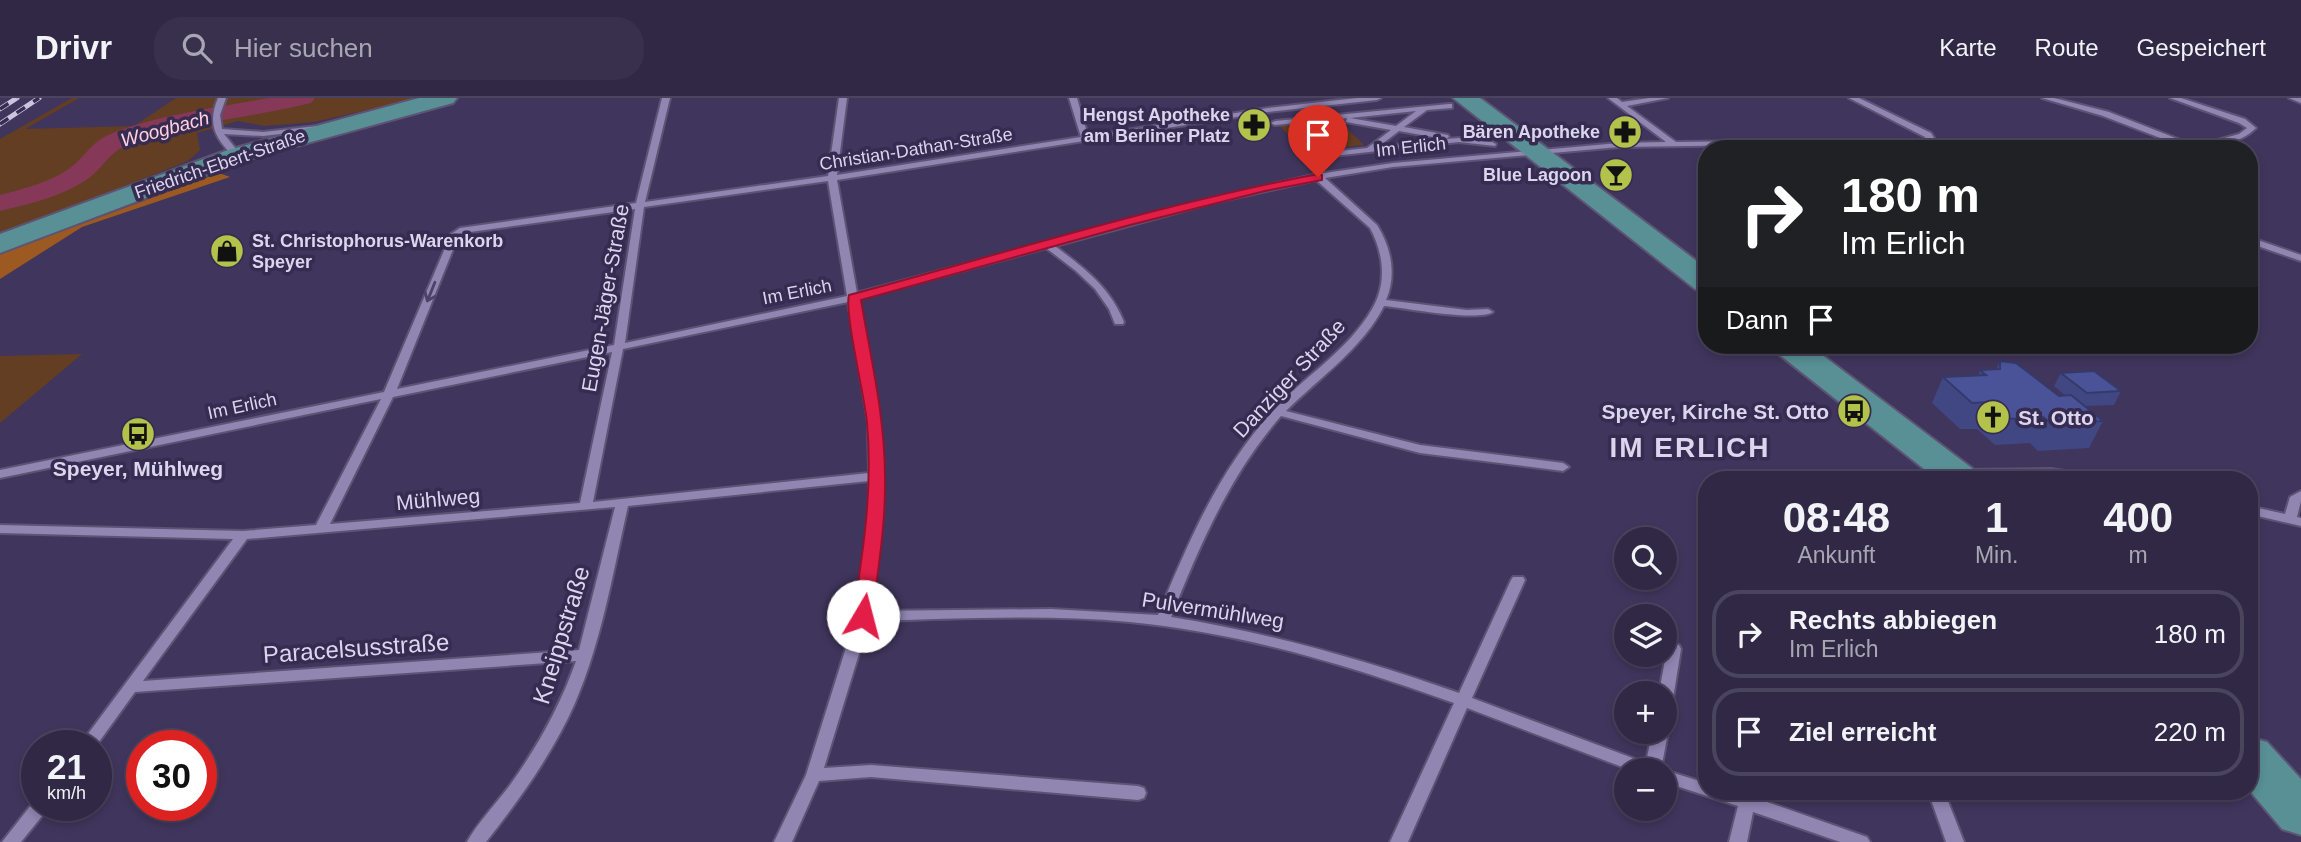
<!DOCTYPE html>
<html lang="de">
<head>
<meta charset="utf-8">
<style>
	:root { --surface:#302845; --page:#38304c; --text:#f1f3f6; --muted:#a8a6b3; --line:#4b445e }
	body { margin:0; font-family:Arial,sans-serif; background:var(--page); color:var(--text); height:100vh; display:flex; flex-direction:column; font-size:26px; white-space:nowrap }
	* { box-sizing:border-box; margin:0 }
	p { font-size:23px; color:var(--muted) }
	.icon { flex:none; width:38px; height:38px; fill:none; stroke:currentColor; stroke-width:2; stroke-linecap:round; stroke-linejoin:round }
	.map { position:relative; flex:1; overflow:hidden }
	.panel { position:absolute; left:1698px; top:373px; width:560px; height:329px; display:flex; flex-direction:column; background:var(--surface); border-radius:28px; box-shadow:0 4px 10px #0003,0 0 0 2px var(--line) }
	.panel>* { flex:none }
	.top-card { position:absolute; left:1698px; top:42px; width:560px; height:214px; border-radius:28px; box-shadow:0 4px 10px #0003,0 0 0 2px var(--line); background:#202124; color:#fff; overflow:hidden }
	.buttons { position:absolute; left:1614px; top:429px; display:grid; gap:14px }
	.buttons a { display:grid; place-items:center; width:63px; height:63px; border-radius:50%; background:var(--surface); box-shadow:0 4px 10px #0003,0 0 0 2px var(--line); font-size:35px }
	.speed { position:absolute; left:21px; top:632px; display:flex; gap:14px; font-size:35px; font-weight:700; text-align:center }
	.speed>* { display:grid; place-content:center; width:91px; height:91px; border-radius:50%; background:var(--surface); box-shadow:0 4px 10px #0003,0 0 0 2px var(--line); line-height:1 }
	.speed small { font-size:18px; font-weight:400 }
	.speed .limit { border:10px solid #d22; background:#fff; color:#111 }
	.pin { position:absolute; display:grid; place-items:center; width:60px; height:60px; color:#fff; margin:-72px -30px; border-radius:50% 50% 50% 0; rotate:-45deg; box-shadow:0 0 7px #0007 }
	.pin .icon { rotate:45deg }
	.me { position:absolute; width:77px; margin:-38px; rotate:8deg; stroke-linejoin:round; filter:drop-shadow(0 0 5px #0008) }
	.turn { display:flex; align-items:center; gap:24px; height:147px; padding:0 28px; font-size:32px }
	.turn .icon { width:91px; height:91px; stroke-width:2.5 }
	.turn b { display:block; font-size:49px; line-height:60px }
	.then { display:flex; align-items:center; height:66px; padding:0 28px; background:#0003; gap:14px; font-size:26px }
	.eta { display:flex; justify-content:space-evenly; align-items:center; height:119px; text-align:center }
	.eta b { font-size:42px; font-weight:700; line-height:49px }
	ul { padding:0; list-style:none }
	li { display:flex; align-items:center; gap:21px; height:88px; margin:0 14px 10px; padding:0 14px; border:4px solid var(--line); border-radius:28px }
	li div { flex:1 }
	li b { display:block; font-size:26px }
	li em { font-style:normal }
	header { display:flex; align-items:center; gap:42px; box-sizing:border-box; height:98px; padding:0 35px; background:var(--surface); border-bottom:2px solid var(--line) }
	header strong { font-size:33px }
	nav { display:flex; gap:38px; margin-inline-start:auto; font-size:24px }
	.search { width:490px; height:63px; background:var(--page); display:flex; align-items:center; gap:18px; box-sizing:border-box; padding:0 24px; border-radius:28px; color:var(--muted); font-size:26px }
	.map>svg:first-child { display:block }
</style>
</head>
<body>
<header>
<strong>Drivr</strong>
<div class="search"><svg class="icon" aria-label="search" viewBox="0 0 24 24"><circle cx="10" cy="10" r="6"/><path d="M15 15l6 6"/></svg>Hier suchen</div>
<nav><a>Karte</a><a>Route</a><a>Gespeichert</a></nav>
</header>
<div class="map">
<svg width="2301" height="744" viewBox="0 0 2301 744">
	<rect width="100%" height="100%" fill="#40355c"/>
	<!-- green -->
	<g fill="#643e22">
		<polygon points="72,0 79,0 25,31 134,28 176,0 420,0 314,24 264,28 238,23 197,35 200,52 188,63 0,137 0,41"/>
		<polygon points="1338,22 1364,47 1303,53 1280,28"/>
		<polygon points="82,256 0,325 0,258"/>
	</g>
	<!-- forest -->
	<polygon fill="#9c5921" points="219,75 230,79 82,129 0,181 0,156"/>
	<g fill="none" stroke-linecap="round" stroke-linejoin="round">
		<!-- river -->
		<path fill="#853858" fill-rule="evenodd" d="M268 0H315L311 5C251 20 185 24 127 47 108 55 102 72 86 82 61 99 29 106 0 113V97C23 91 51 84 70 70 84 60 90 46 106 38 153 17 217 10 268 0Z"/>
		<!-- minor casing -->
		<g stroke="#5d5374" stroke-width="4">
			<g id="minor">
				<path d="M218 0H226L220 17 222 31 263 34 317 28 321 30 317 32 263 38 224 36 241 57 234 59C215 40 207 26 218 0Z"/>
				<path d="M662 0H670L645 104 828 78 839 0H847L837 77 1081 39 1069 0H1077L1088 38 1268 10 1357 0H1381L1377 2 1268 14 837 82 857 195 1208 101 1318 76 1393 65 1619 45 1666 44 1608 0H1617L1622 4 1649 0H1668L1627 8 1676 44 1760 43 1855 49 1856 51H1811L1760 47 1619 49 1393 69 1325 80 1377 127C1391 149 1397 177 1386 202L1467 212 1488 211 1493 214C1477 224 1406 210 1384 208 1363 250 1319 280 1286 313L1420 347 1563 365 1569 369 1563 373 1420 355 1281 318C1229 378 1200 447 1171 519 1270 535 1365 562 1459 595L1511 482 1513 479H1523L1525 482 1472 600 1646 665 1652 634H1664L1666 630 1668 634 1661 672H1630L1467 610 1408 744H1390L1454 605C1348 567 1242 535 1130 524 1043 516 955 521 869 523L824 670 871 667 1138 688 1144 690 1146 695 1144 700 1138 702 871 679 819 683 792 744H774L806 677 856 518 870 426 869 383 628 408C613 474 602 542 575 605 553 655 520 701 486 744H467C478 724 496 706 510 687 538 648 560 608 576 563L135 594 96 648H79L233 441 0 435V427L243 433 316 427 381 301 0 380V372L384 294 451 136 460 130 636 105ZM1316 82 1370 130C1384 156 1387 186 1372 211 1348 253 1303 279 1272 314 1218 373 1188 445 1158 517L1051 511 871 513 882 426 881 381 883 378 881 375 880 324 858 201 1046 150 1076 173 1095 191 1109 211 1115 226H1123L1124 224C1110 189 1084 170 1055 148L1212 105ZM828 83 847 198 625 245 644 109ZM635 111 614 247 397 291 458 139 463 135ZM848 204 868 324 869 375 593 404 623 251ZM612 254 580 405 330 426 393 299ZM615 409 579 552 143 583 247 441Z"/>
				<polygon points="1849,0 1859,0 1931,35 1939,48 1937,51 1929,51 1931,48 1925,39"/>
				<path d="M2042 0H2054L2109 14 2196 48 2239 36 2247 30 2239 25 2170 0H2181L2245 21 2256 30C2240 46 2211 51 2189 51L2103 18Z"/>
				<polygon points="2289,0 2301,0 2301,5"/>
				<path d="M1449 6H1452V10L1427 12 1404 29 1448 37 1449 39 1446 41 1459 40 1492 44 1496 46 1495 48 1459 44 1306 61H1303V57L1367 50 1391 32 1346 24 1347 20 1275 27 1271 25 1275 23ZM1416 13 1396 28 1350 20ZM1399 33 1444 41 1378 49Z"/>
				<polygon points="2249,139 2301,157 2301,163 2249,145"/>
				<polygon points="2051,371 2099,378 2105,382 2070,382 2051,379 1960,380 1954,376 1960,372"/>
				<polygon points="2301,393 2301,403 2297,419 2301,420 2301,428 2249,416 2249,408 2285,416 2290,399"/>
				<polygon points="1674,546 1679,547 1681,551 1672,607 1669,611 1664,613 1664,595 1659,595 1667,551 1669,547"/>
				<polygon points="1663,672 1664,672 1706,685 1706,693 1731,693 1747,697 1867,739 1870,744 1840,744 1753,714 1747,744 1729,744 1738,708 1664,684"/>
				<polygon points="1928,693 1944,693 1964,744 1946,744"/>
				<polygon points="35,702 37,702 37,707 49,707 47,712 21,744 2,744"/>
			</g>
		</g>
		<!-- major casing -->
		<g stroke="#5d5374" stroke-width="4">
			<g id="major">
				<polygon points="419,0 457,0 453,5 246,62 0,155 0,136 228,52"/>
				<polygon points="1453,0 1480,0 1706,170 1706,193 1695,191"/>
				<polygon points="1772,247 1809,247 1977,374 1982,382 1938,382 1776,254"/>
				<polygon points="2249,639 2267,644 2301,681 2301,737 2282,731 2249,692"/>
			</g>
		</g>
		<!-- minor -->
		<use href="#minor" fill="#9185b2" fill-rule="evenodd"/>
		<!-- major -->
		<use href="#major" fill="#589095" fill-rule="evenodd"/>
		<!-- rail casing -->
		<g stroke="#cac4de" stroke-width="5">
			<g id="rail">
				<polyline points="0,11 17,0"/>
				<polyline points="0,26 39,0"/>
			</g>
		</g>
		<!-- rail -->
		<use href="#rail" stroke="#362b50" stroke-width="3.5" stroke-dasharray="10" stroke-linecap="butt"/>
	</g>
	<!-- wall -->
	<polygon fill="#404783" points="2000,263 2059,298 2066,298 2054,288 2061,275 2121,293 2114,307 2085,308 2103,323 2089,350 2038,353 2030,345 1995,347 1977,331 1960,331 1932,305 1943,279 1978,278 1980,272 1996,272"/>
	<!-- building -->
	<g fill="#4b5398" stroke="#343a6a" stroke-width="2">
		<polygon points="2000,263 2016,265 2059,298 2071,297 2103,323 2052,326 2043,319 2008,321 1989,304 1972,305 1943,279 1986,277 1980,272 2000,271"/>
		<polygon points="2094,273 2121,293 2087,295 2061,275"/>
	</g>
	<!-- one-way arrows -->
	<defs><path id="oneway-shaft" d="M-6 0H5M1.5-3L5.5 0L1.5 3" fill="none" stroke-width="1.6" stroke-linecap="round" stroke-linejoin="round" transform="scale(1.75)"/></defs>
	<use stroke="#4d4268" href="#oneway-shaft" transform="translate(431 194) rotate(112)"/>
	<!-- route -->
	<path fill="#e11d48" stroke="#92132f" stroke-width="2" d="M1318 76 1322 77V82L1265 93 1130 127 861 202C871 261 885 319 885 379 886 426 878 472 872 518L863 525 856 523 853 518C863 454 873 391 867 325 865 300 844 214 849 197 1005 155 1160 106 1318 76Z"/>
	<!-- icons -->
	<defs>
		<g id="pharmacy-disc" transform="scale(1.75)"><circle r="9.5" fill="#b3c24b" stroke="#362b50"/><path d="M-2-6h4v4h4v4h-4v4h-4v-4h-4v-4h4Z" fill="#111"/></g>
		<g id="bar-disc" transform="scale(1.75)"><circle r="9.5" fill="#b3c24b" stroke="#362b50"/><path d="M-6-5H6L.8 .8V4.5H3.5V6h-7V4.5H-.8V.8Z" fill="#111"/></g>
		<g id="shop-disc" transform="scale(1.75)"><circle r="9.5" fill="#b3c24b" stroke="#362b50"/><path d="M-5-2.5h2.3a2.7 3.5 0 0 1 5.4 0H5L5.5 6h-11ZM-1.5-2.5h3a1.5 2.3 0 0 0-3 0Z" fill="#111"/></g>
		<g id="bus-disc" transform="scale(1.75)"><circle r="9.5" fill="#b3c24b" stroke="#362b50"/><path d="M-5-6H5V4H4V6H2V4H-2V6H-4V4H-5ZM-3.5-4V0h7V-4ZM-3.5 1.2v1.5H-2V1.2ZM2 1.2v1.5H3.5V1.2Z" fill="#111"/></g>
		<g id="church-disc" transform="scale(1.75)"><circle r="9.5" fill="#b3c24b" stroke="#362b50"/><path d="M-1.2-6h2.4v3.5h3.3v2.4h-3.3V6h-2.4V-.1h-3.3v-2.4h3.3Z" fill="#111"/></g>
	</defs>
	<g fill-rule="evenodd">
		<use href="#pharmacy-disc" x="1254" y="27"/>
		<use href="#pharmacy-disc" x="1625" y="34"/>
		<use href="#bar-disc" x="1616" y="77"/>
		<use href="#shop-disc" x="227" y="153"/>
		<use href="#bus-disc" x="1854" y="313"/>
		<use href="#church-disc" x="1993" y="319"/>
		<use href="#bus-disc" x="138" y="336"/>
	</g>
	<g text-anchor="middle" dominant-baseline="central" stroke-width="7" stroke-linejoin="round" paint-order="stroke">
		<!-- far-poi labels -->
		<g font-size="18" font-weight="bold" fill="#dbd5ee" stroke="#362b50" text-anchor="end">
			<text x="1230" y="17">Hengst Apotheke<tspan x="1230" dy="21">am Berliner Platz</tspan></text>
			<text x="1600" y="34">Bären Apotheke</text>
			<text x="1592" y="77">Blue Lagoon</text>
			<text x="252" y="143" text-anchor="start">St. Christophorus-Warenkorb<tspan x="252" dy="21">Speyer</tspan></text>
		</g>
		<!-- far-street labels -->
		<g font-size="18" fill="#dbd5ee" stroke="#362b50">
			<text transform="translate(1411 49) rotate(-6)">Im Erlich</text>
			<text transform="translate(916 51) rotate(-9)">Christian-Dathan-Straße</text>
			<text transform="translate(220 66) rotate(-19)">Friedrich-Ebert-Straße</text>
			<text transform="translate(797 194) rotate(-11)">Im Erlich</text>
			<text transform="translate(242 308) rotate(-12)">Im Erlich</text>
		</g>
		<!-- far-water labels -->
		<g font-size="19" font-style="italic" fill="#ffd0df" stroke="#362b50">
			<text transform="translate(165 31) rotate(-15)">Woogbach</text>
		</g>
		<!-- street labels -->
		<g font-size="21" fill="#dbd5ee" stroke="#362b50">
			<text transform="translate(605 200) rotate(-80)">Eugen-Jäger-Straße</text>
			<text transform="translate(1289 280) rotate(-47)">Danziger Straße</text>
			<text transform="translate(438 401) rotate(-5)">Mühlweg</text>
			<text transform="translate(1213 512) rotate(9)">Pulvermühlweg</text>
		</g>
		<!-- poi labels -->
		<g font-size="21" font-weight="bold" fill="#dbd5ee" stroke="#362b50" text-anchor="end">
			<text x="1829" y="313">Speyer, Kirche St. Otto</text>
			<text x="2018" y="319" text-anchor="start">St. Otto</text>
			<text x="138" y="370" text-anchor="middle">Speyer, Mühlweg</text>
		</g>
		<!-- near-street labels -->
		<g font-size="24" fill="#dbd5ee" stroke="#362b50">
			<text transform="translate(561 537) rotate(-73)">Kneippstraße</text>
			<text transform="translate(356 550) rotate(-4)">Paracelsusstraße</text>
		</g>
		<!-- district labels -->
		<g font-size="28" font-weight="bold" letter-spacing="2" fill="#dbd5ee" stroke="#362b50">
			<text x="1690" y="349">IM ERLICH</text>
		</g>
	</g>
</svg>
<div class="buttons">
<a><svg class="icon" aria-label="search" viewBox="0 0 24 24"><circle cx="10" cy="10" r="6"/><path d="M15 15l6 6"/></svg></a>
<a><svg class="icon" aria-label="layers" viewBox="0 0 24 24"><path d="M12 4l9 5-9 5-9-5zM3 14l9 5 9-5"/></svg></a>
<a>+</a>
<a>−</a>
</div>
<div class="speed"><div>21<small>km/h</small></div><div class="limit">30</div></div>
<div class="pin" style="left:1318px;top:79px;background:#d93025"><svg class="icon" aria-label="arrive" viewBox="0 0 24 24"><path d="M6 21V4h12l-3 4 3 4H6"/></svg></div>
<svg class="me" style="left:863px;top:518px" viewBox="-20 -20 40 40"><circle r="19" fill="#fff"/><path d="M0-13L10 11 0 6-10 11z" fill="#e11d48"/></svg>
<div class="top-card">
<div class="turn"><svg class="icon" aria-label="right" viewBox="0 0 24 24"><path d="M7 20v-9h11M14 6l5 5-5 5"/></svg><div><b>180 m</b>Im Erlich</div></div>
<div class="then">Dann<svg class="icon" aria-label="arrive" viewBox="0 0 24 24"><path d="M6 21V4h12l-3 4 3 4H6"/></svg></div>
</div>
<section class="panel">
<div class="eta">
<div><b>08:48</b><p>Ankunft</p></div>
<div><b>1</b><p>Min.</p></div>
<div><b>400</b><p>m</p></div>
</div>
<ul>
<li><svg class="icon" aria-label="right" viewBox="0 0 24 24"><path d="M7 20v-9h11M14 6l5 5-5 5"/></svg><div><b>Rechts abbiegen</b><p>Im Erlich</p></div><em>180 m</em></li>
<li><svg class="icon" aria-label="arrive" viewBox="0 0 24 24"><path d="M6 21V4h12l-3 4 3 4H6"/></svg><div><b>Ziel erreicht</b></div><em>220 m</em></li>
</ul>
</section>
</div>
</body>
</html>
